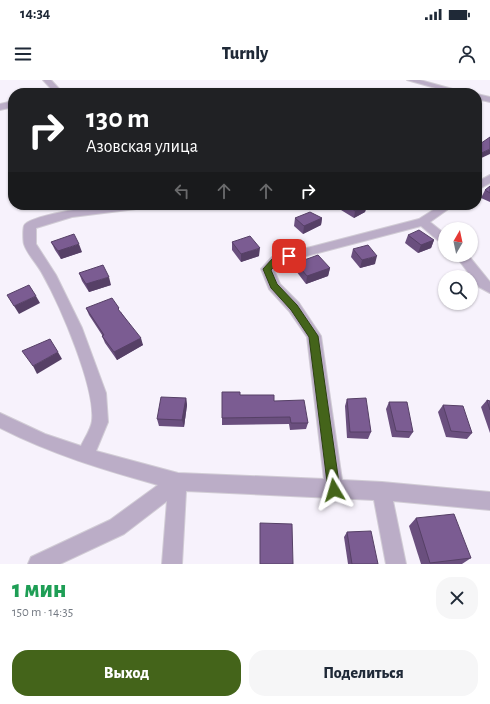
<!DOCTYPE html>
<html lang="ru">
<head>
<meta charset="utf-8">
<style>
	:root { --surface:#fff; --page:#f6f6f7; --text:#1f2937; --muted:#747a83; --accent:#44641a }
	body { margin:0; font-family:"Alegreya Sans",sans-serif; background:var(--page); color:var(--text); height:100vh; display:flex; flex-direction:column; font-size:15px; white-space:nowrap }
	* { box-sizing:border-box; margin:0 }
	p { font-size:13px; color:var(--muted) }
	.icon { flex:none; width:22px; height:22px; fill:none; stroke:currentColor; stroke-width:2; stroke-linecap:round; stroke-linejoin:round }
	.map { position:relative; height:484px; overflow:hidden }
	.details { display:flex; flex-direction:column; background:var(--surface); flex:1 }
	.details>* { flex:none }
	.hud { position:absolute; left:8px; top:8px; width:474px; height:122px; border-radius:16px; box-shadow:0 1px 3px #0004; background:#202124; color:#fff; overflow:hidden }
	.needle { width:26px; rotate:9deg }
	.tools { position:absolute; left:438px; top:142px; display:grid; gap:8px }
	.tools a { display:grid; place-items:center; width:40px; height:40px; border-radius:50%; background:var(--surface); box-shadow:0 1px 3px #0004; font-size:20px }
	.pin { position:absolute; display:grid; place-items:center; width:34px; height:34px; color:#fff; margin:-17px; border-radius:8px; box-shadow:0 2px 6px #0006 }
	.me { position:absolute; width:44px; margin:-22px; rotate:353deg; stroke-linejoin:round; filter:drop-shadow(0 0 3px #0008) }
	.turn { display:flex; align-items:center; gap:14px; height:84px; padding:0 12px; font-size:18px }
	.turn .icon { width:52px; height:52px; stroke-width:2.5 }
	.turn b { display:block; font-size:28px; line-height:34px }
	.lanes { display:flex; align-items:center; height:38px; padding:0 12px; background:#0003; justify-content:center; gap:20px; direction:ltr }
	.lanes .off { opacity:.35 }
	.round { display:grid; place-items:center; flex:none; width:42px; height:42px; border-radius:16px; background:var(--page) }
	.summary { display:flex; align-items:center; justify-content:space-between; height:68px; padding:0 12px }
	h1 { font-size:24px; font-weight:800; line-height:30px; color:#1e9e55 }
	.action { display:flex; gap:8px; margin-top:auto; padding:8px 12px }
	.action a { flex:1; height:46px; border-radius:16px; background:var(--accent); color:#fff; font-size:16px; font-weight:800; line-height:46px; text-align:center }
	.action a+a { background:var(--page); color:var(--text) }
	.status { display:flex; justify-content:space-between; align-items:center; height:28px; padding:0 20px; background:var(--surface); direction:ltr }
	.status svg { height:11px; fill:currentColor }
	header { display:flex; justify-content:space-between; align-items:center; height:52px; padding:0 12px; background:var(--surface); font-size:18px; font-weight:800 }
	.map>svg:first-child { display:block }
</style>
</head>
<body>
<div class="status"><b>14:34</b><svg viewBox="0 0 49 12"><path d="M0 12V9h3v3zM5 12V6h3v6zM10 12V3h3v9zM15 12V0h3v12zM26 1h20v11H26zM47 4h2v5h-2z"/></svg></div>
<header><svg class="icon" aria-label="menu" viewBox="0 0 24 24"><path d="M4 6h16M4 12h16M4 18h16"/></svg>Turnly<svg class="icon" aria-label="person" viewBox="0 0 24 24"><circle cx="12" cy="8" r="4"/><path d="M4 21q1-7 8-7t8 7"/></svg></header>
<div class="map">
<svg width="490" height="484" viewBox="0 0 490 484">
	<rect width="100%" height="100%" fill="#f7f2fc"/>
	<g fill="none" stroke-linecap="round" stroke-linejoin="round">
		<!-- minor casing -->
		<g stroke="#d1ccd5" stroke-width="2">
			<g id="minor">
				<polygon points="43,0 51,0 63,13 55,13"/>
				<polygon points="407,0 420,0 467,13 453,13"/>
				<polygon points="477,14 490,17 490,22 477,19"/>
				<polygon points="13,21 13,27 0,30 0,24"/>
				<polygon points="490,95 490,103 477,110 477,102"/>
				<path d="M109 125H149L144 128 72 137 36 148V164L56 195 82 248 106 313 108 342 96 371 178 393 324 399 307 257 289 231 269 209 261 189 272 177 419 139 441 125H454L430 142 445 154V164L441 163 421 146 280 183 274 190 280 204 299 223 321 256 342 400 382 402 490 412V430L393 421 406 484H386L374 420 186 411 182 484H162L167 421 124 454 60 484H28L31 477 110 440 158 405C104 390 51 374 0 348V333L45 354 81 366C84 359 91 349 92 341 96 308 60 225 43 195 38 185 27 174 24 164 23 160 23 149 24 146 28 135 97 126 109 125Z"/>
				<polygon points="455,175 468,175 490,202 490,213 479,207"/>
			</g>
		</g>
		<!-- minor -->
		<use href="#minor" fill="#bbadc7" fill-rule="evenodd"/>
	</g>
	<!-- wall -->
	<g fill="#6a4f7e">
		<polygon points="490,106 490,122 481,118 485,110"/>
		<polygon points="342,125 367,125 365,132 354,138 341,130"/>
		<polygon points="295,138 322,138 321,145 303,154 294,146"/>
		<polygon points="408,155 434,160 431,168 418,173 405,163"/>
		<polygon points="51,162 82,172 61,179 55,170"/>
		<polygon points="232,162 259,176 241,182 232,170"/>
		<polygon points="353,169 375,184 360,188 351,177"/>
		<polygon points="296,183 330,188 328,196 306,204 296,191"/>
		<polygon points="79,193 111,205 89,212 82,201"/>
		<polygon points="86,228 121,232 143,265 117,280 105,263 102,256 102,255 89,235"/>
		<polygon points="240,315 274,321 308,343 306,349 290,350 289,344 222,345 222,338"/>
		<polygon points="186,318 187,325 184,347 159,346 157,339"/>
		<polygon points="347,319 371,352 368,359 347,358 345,326"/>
		<polygon points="487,320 490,321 490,353 481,327"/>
		<polygon points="389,322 413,352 409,358 392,357 386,329"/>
		<polygon points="443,325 472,353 467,359 446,357 438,332"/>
		<polygon points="416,438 471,478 462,484 421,484 409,446"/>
		<polygon points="347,452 378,484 348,484 344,457"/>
	</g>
	<!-- shaded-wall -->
	<g fill="#564066">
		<polygon points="490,69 490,74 477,80 477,75"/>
		<polygon points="365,125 367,125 365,132 354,138 355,131"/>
		<polygon points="322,138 321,145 303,154 304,146"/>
		<polygon points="434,160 431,168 418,173 421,165"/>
		<polygon points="79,164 82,172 61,179 58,171"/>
		<polygon points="260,168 259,176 241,182 241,174"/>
		<polygon points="377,176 375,184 360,188 362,180"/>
		<polygon points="330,188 328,196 306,204 307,196"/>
		<polygon points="109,197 111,205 89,212 86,204"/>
		<polygon points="36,216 40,223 19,234 14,226"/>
		<polygon points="141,258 143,265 117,280 114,272"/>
		<polygon points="58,272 62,279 37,294 33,286"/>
		<polygon points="186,318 187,325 184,347 182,340"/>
	</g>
	<!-- building -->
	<g fill="#7b5c92" stroke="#564066">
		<polygon points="490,57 490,69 477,75 477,66"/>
		<polygon points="490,106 490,113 485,110"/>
		<polygon points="347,125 365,125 355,131"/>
		<polygon points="310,132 322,138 304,146 295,138"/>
		<polygon points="419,150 434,160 421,165 408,155"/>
		<polygon points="74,154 79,164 58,171 51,162"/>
		<polygon points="250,156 260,168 241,174 232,162"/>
		<polygon points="368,165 377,176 362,180 353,169"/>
		<polygon points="318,175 330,188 307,196 296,183"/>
		<polygon points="103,185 109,197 86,204 79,193"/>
		<polygon points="29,205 36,216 14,226 7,215"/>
		<polygon points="112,218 119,228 118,229 141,258 114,272 102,256 104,255 86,228"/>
		<polygon points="50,259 58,272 33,286 22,271"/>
		<polygon points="222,312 240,312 240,315 274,315 274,321 304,320 308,343 291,343 290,337 222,338"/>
		<polygon points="161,317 186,318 182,340 157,339"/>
		<polygon points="366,318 371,352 350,352 347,319"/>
		<polygon points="487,320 490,321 490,330"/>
		<polygon points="389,322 407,322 413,352 396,351"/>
		<polygon points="443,325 463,326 472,353 451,351"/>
		<polygon points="454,434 471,478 430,483 416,438"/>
		<polygon points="260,443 292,444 293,484 260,484"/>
		<polygon points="371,451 378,484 352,484 347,452"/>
	</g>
	<!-- route -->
	<polygon fill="#44641a" stroke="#2c4111" points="289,174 293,176 292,178 278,182 271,190 277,204 297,225 318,256 340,410 338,415 334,416 330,415 328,410 309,257 291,230 271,208 263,189 273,178"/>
</svg>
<div class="tools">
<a><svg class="needle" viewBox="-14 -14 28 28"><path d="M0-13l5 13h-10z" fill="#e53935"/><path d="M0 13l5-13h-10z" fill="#747a83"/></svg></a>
<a><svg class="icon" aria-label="search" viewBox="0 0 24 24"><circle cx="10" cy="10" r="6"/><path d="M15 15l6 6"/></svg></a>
</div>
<div class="pin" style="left:289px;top:176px;background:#d93025"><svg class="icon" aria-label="arrive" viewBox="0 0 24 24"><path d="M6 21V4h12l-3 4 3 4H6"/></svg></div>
<svg class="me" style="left:334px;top:410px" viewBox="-20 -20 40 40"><path d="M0-17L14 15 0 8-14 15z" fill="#44641a" stroke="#fff" stroke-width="4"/></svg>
<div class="hud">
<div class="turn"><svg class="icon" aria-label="right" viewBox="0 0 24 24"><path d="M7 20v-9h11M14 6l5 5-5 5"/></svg><div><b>130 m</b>Азовская улица</div></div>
<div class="lanes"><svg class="icon off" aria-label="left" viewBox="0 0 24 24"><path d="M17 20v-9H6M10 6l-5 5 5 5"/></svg><svg class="icon off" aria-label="ahead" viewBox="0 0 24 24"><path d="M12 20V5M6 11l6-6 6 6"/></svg><svg class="icon off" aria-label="ahead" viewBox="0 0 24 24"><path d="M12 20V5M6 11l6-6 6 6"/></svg><svg class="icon" aria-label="right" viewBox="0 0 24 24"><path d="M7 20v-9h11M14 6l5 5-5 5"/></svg></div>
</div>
</div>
<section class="details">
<div class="summary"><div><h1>1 мин</h1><p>150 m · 14:35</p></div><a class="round"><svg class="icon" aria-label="close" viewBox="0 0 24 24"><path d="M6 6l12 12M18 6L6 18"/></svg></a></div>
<div class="action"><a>Выход</a><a>Поделиться</a></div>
</section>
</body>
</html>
